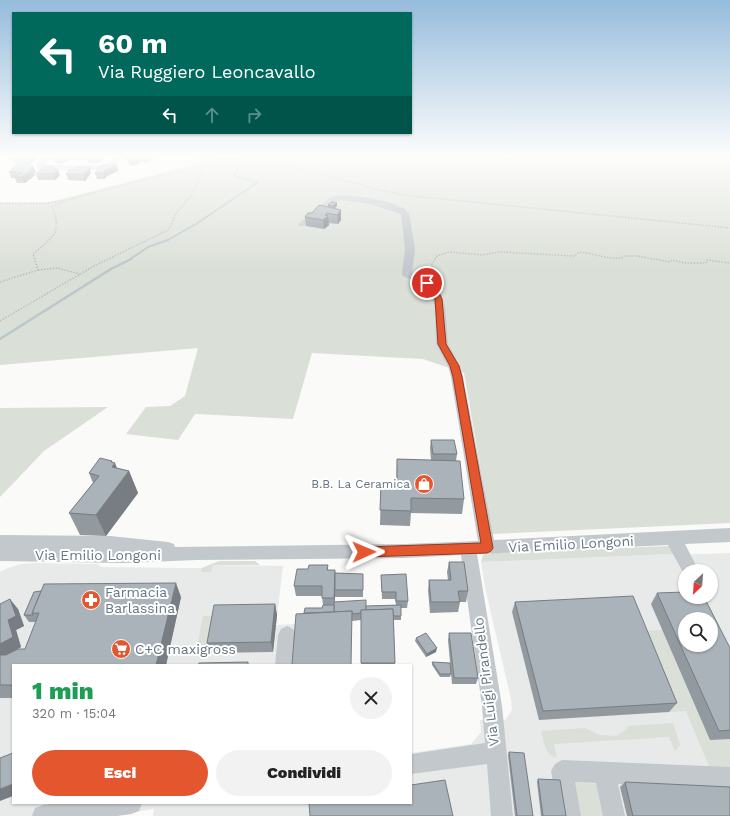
<!DOCTYPE html>
<html lang="it">
<head>
<meta charset="utf-8">
<style>
	:root { --surface:#fff; --page:#f2f2f2; --text:#222; --muted:#767676; --accent:#e4572e }
	body { margin:0; font-family:"Work Sans",sans-serif; background:var(--page); color:var(--text); height:100vh; display:flex; flex-direction:column; font-size:15px; white-space:nowrap }
	* { box-sizing:border-box; margin:0 }
	p { font-size:13px; color:var(--muted) }
	.icon { flex:none; width:22px; height:22px; fill:none; stroke:currentColor; stroke-width:2; stroke-linecap:round; stroke-linejoin:round }
	.map { position:relative; flex:1; overflow:hidden }
	.sheet { position:absolute; left:12px; top:664px; width:400px; height:140px; display:flex; flex-direction:column; background:var(--surface); border-radius:0px; box-shadow:0 1px 3px #0004 }
	.sheet>* { flex:none }
	.banner { position:absolute; left:12px; top:12px; width:400px; height:122px; border-radius:0px; box-shadow:0 1px 3px #0004; background:#00695c; color:#fff; overflow:hidden }
	.needle { width:26px; rotate:205deg }
	.fabs { position:absolute; left:678px; top:564px; display:grid; gap:8px }
	.fabs a { display:grid; place-items:center; width:40px; height:40px; border-radius:50%; background:var(--surface); box-shadow:0 1px 3px #0004; font-size:20px }
	.pin { position:absolute; display:grid; place-items:center; width:34px; height:34px; color:#fff; margin:-17px; border:2px solid #fff; border-radius:50%; box-shadow:0 1px 4px #0007 }
	.me { position:absolute; width:44px; margin:-22px; rotate:89deg; stroke-linejoin:round; filter:drop-shadow(0 0 3px #0008) }
	.turn { display:flex; align-items:center; gap:14px; height:84px; padding:0 20px; font-size:18px }
	.turn .icon { width:52px; height:52px; stroke-width:2.5 }
	.turn b { display:block; font-size:28px; line-height:34px }
	.lanes { display:flex; align-items:center; height:38px; padding:0 20px; background:#0003; justify-content:center; gap:20px; direction:ltr }
	.lanes .off { opacity:.35 }
	.round { display:grid; place-items:center; flex:none; width:42px; height:42px; border-radius:21px; background:var(--page) }
	.head { display:flex; align-items:center; justify-content:space-between; height:68px; padding:0 20px }
	h1 { font-size:24px; font-weight:800; line-height:30px; color:#1e9e55 }
	.button { display:flex; gap:8px; margin-top:auto; padding:8px 20px }
	.button a { flex:1; height:46px; border-radius:24px; background:var(--accent); color:#fff; font-size:16px; font-weight:800; line-height:46px; text-align:center }
	.button a+a { background:var(--page); color:var(--text) }
	.map>svg:first-child { display:block }
</style>
</head>
<body>
<div class="map">
<svg width="730" height="816" viewBox="0 0 730 816">
	<rect width="100%" height="100%" fill="#fafaf8"/>
	<!-- built -->
	<path fill="#e8e9e9" fill-rule="evenodd" d="M730 553V816H153L154 809 108 816H0V572L8 568 21 564 34 563 98 564 101 567 183 568H202L209 565 283 566 276 625 352 621 351 665H13V803H411V753L471 744 481 732 480 720H505L512 710 511 699 486 592 481 562 674 554 675 555ZM685 571H711V597H685ZM685 619H711V645H685Z"/>
	<!-- green -->
	<g fill="#dadfd7">
		<polygon points="193,155 730,155 730,523 492,534 464,373 423,359 312,353 293,419 195,414 178,440 126,434 146,407 170,406 185,396 198,348 0,365 0,203 46,203 201,163"/>
		<polygon points="108,407 44,451 0,497 0,408"/>
		<polygon points="669,546 674,554 481,562 483,555 488,553"/>
		<polygon points="219,561 255,561 260,565 213,565 211,572 201,572 202,568"/>
		<polygon points="203,616 217,616 211,653 196,653"/>
		<polygon points="663,630 710,739 730,739 730,772 711,771 686,711 669,712 637,631"/>
		<path d="M673 723 680 745 675 751 669 737 554 744 557 758C545 755 544 742 541 731L585 728 600 735 616 736 623 732 629 726Z"/>
		<polygon points="571,782 599,784 606,816 578,816"/>
	</g>
	<g fill="none" stroke-linecap="round" stroke-linejoin="round">
		<!-- stream-far1 -->
		<g stroke="#bbc7cb" stroke-width="2">
			<polyline points="233,155 239,164"/>
			<polyline points="129,260 148,247 168,240 196,224 258,182 234,176 238,166"/>
		</g>
		<!-- stream -->
		<polyline stroke="#bbc7cb" stroke-width="2.5" points="0,339 111,269 131,259"/>
		<!-- path -->
		<g stroke="#bbbfc2" stroke-width="1.5" stroke-dasharray="1.5 1.5" stroke-linecap="butt">
			<polyline points="225,155 224,159 235,164 269,164 313,171 375,189 404,195 730,228"/>
			<polyline points="209,166 234,164"/>
			<polyline points="0,203 46,203 63,201 158,176 205,167"/>
			<polyline points="38,270 57,268 80,274"/>
			<path d="M433 276 428 271 432 267V264L437 256 449 252 482 255 500 252 574 256 579 252C591 253 612 260 622 258L623 256H637L670 262 672 260 684 263H704L707 262V260L730 263"/>
			<path d="M0 282 38 270 33 254C52 238 63 233 52 207L62 202"/>
			<polyline points="0,321 94,266 168,230 173,222 175,214 191,196 199,180 200,173 204,168 209,166"/>
		</g>
		<!-- minor -->
		<g fill="#c3c8cc" fill-rule="evenodd">
			<polygon points="46,155 54,155 44,165 104,166 108,163 116,155 124,155 114,167 105,170 38,169 36,165"/>
			<path d="M341 195C358 196 398 200 409 213L415 249 412 273 431 281 440 290 445 307 448 344 460 366 463 377 494 540 730 528V542L685 544 699 571H685V576L668 545 477 554 502 706 513 816H491L487 764 411 774V754L485 743 482 706 461 555 405 558 196 560 123 563 0 561V535L110 536 168 542 174 544 175 547 405 544 478 541 451 377 448 366 436 344 435 307 430 291 423 285 403 276 402 274 405 249 401 214 370 204 341 200 337 201 305 226H299L298 224 331 197Z"/>
			<polygon points="287,626 293,629 296,635 293,665 275,665 278,635 281,629"/>
			<polygon points="562,760 730,767 730,789 618,784 625,816 603,816 596,783 575,782 581,816 559,816 551,771 555,764"/>
			<polygon points="56,803 142,803 139,811 131,814 117,816 32,816 35,808 43,805"/>
		</g>
	</g>
	<!-- wall -->
	<g fill="#929a9f">
		<polygon points="20,155 39,155 39,157 29,165 17,165 14,159"/>
		<polygon points="52,155 103,155 104,157 98,163 88,163 87,160 70,160 60,164 54,162"/>
		<polygon points="122,155 151,155 153,160 144,163 141,161 140,161 140,163 132,166 128,163 127,161 123,158"/>
		<polygon points="55,167 60,175 55,180 38,180 36,174"/>
		<polygon points="74,170 91,173 85,181 68,180 66,174"/>
		<polygon points="118,171 107,176 104,179 97,179 95,173"/>
		<polygon points="9,172 36,172 34,174 35,175 25,183 17,183 15,178 11,178"/>
		<polygon points="337,203 337,206 334,209 341,210 341,220 338,224 328,223 329,225 324,229 306,226 305,217 312,213 328,207 328,205"/>
		<polygon points="431,440 457,454 456,461 464,499 462,514 411,513 410,526 380,525 381,484 396,485 397,459 431,460 430,448"/>
		<polygon points="113,463 117,468 129,471 138,493 106,536 80,535 69,513 93,483 89,473"/>
		<polygon points="449,562 468,591 466,602 460,602 458,612 430,613 428,590 429,580 448,580 447,572"/>
		<polygon points="328,565 328,570 335,573 363,574 363,597 335,597 335,602 366,606 396,605 395,599 382,599 381,575 408,601 407,608 401,608 401,620 393,620 395,665 361,665 361,620 352,621 304,613 322,608 323,605 322,596 296,596 294,586 308,569"/>
		<polygon points="34,592 181,597 166,665 13,665 13,698 0,698 0,604 18,609 24,626 16,630 21,647 18,649 25,649 36,622 29,622 24,615"/>
		<polygon points="657,593 730,648 730,739 710,740 651,604"/>
		<polygon points="515,602 677,703 669,712 539,720 512,612"/>
		<polygon points="275,604 277,615 273,652 211,653 207,643"/>
		<polygon points="449,633 478,678 476,684 452,684 448,640"/>
		<polygon points="416,638 436,652 426,657 415,641"/>
		<polygon points="432,662 451,674 450,677 440,677 432,665"/>
		<polygon points="509,752 533,816 515,816 508,755"/>
		<polygon points="538,779 566,816 541,816 537,782"/>
		<polygon points="625,782 730,816 627,816 620,787"/>
	</g>
	<!-- shaded-wall -->
	<g fill="#777d82">
		<polygon points="32,155 39,155 39,157 29,165 27,159"/>
		<polygon points="57,155 68,155 70,160 60,164"/>
		<polygon points="96,155 103,155 104,157 98,163"/>
		<polygon points="139,155 141,161 140,161 140,163 132,166 131,160 136,156"/>
		<polygon points="150,155 151,155 153,160 144,163 143,157"/>
		<polygon points="117,165 118,171 107,176 104,179 103,173 105,170"/>
		<polygon points="33,166 36,172 34,174 35,175 25,183 22,177"/>
		<polygon points="55,167 57,171 58,170 60,175 55,180 53,174 53,169"/>
		<polygon points="90,167 91,173 85,181 83,175"/>
		<polygon points="337,203 337,206 333,210 333,206"/>
		<polygon points="341,210 341,220 338,224 337,215"/>
		<polygon points="327,213 327,216 328,216 329,225 324,229 323,220 325,215"/>
		<polygon points="112,461 114,465 115,463 122,480 129,471 138,493 106,536 96,515 111,462"/>
		<polygon points="335,570 336,581 335,590 335,597 334,615 334,598"/>
		<polygon points="176,583 181,597 166,665 156,665"/>
		<polygon points="10,599 18,609 24,626 16,630 21,647 0,658 0,644 8,620"/>
		<polygon points="275,604 277,615 273,652 271,642"/>
		<polygon points="437,648 436,652 426,657 427,654"/>
		<polygon points="13,784 13,796 0,801 0,789"/>
	</g>
	<!-- building -->
	<g fill="#aab3b9" stroke="#777d82" fill-rule="evenodd">
		<polygon points="20,155 32,155 27,159 14,159"/>
		<polygon points="126,155 150,155 143,157 139,155 136,156 139,158 131,160 127,157 128,156"/>
		<polygon points="101,165 117,165 105,170 103,173 95,173"/>
		<polygon points="15,166 33,166 30,169 32,169 22,177 15,177 22,173 9,172"/>
		<polygon points="44,166 55,167 53,169 58,170 53,174 36,174"/>
		<polygon points="78,167 90,167 83,175 66,174 69,170 74,170"/>
		<polygon points="332,202 337,203 333,206 328,205"/>
		<polygon points="319,205 341,210 337,215 327,213 325,215 328,216 323,220 305,217 308,213 312,213"/>
		<polygon points="431,440 454,440 457,454 433,454"/>
		<polygon points="100,458 112,461 111,462 115,463 112,467 129,471 96,515 69,513 99,476 89,473"/>
		<polygon points="397,459 460,461 464,499 411,498 411,511 380,510 381,484 397,485"/>
		<polygon points="449,562 464,562 468,591 458,591 460,602 431,602 429,580 451,580"/>
		<polygon points="309,565 328,565 327,570 335,570 334,598 322,598 322,586 294,586 297,569 308,569"/>
		<polygon points="335,573 363,574 363,590 335,590"/>
		<polygon points="406,574 408,601 396,601 396,592 382,592 381,575"/>
		<polygon points="176,583 156,665 13,665 13,685 0,685 0,655 6,655 18,649 25,649 39,613 32,613 44,584"/>
		<polygon points="41,591 32,613 33,615 24,615 34,592"/>
		<path d="M685 592V597H704L730 648V730L719 731 657 593ZM685 619H711V645H685Z"/>
		<polygon points="633,596 677,703 543,711 515,602"/>
		<polygon points="10,599 16,616 8,620 13,637 0,644 0,604"/>
		<polygon points="366,600 366,610 361,610 361,613 352,614 352,611 334,612 334,602"/>
		<polygon points="275,604 271,642 207,643 214,605"/>
		<polygon points="323,605 334,605 334,612 304,613 305,608 322,608"/>
		<polygon points="401,605 401,616 393,616 393,609 366,610 366,606"/>
		<polygon points="393,609 395,663 361,663 361,610"/>
		<polygon points="352,611 351,665 292,665 296,614"/>
		<polygon points="426,633 437,648 427,654 416,638"/>
		<polygon points="449,633 471,633 478,678 454,678"/>
		<polygon points="248,662 248,665 198,665 199,663"/>
		<polygon points="432,662 450,663 451,674 440,674"/>
		<polygon points="509,752 524,753 533,816 517,816"/>
		<polygon points="13,753 13,784 0,789 0,758"/>
		<polygon points="538,779 560,780 566,816 543,816"/>
		<polygon points="445,780 453,816 310,816 309,803 411,803 411,785"/>
		<polygon points="625,782 730,787 730,816 633,816"/>
	</g>
	<!-- sky -->
	<linearGradient id="sky" x2="0" y2="1"><stop stop-color="#96bcdc"/><stop offset="0.58" stop-color="#fdfdfc"/><stop offset="1" stop-color="#fdfdfc" stop-opacity="0"/></linearGradient>
	<rect width="730" height="269" fill="url(#sky)"/>
	<!-- route -->
	<polygon fill="#e4572e" stroke="#94391e" points="427,281 437,289 442,299 446,344 459,366 462,377 493,548 491,551 487,553 364,557 360,556 358,552 360,549 364,547 481,543 453,377 450,366 438,344 435,299 432,291 423,283"/>
	<!-- icons -->
	<defs>
		<g id="shop-disc" transform="scale(1)"><circle r="9.5" fill="#e4572e" stroke="#fff"/><path d="M-5-2.5h2.3a2.7 3.5 0 0 1 5.4 0H5L5.5 6h-11ZM-1.5-2.5h3a1.5 2.3 0 0 0-3 0Z" fill="#fff"/></g>
		<g id="pharmacy-disc" transform="scale(1)"><circle r="9.5" fill="#e4572e" stroke="#fff"/><path d="M-2-6h4v4h4v4h-4v4h-4v-4h-4v-4h4Z" fill="#fff"/></g>
		<g id="supermarket-disc" transform="scale(1)"><circle r="9.5" fill="#e4572e" stroke="#fff"/><path d="M-6-5.5h2.5l.6 2H6L4.5 2H-2.5L-4.4-4H-6ZM-1.5 3.2a1.3 1.3 0 1 0 .1 0ZM3 3.2a1.3 1.3 0 1 0 .1 0Z" fill="#fff"/></g>
	</defs>
	<g fill-rule="evenodd">
		<use href="#shop-disc" x="424" y="484"/>
		<use href="#pharmacy-disc" x="91" y="600"/>
		<use href="#supermarket-disc" x="121" y="649"/>
	</g>
	<g text-anchor="middle" dominant-baseline="central" stroke-width="4" stroke-linejoin="round" paint-order="stroke">
		<!-- poi labels -->
		<g font-size="12" fill="#657683" stroke="#fff" text-anchor="end">
			<text x="410" y="484">B.B. La Ceramica</text>
		</g>
		<!-- near-street labels -->
		<g font-size="14" fill="#657683" stroke="#fff">
			<text transform="translate(571 544) rotate(-3)">Via Emilio Longoni</text>
			<text x="98" y="555">Via Emilio Longoni</text>
			<text transform="translate(486 682) rotate(-97)">Via Luigi Pirandello</text>
		</g>
		<!-- near-poi labels -->
		<g font-size="14" fill="#657683" stroke="#fff" text-anchor="start">
			<text x="105" y="592">Farmacia<tspan x="105" dy="16">Barlassina</tspan></text>
			<text x="135" y="649">C+C maxigross</text>
		</g>
	</g>
</svg>
<div class="fabs">
<a><svg class="needle" viewBox="-14 -14 28 28"><path d="M0-13l5 13h-10z" fill="#e53935"/><path d="M0 13l5-13h-10z" fill="#767676"/></svg></a>
<a><svg class="icon" aria-label="search" viewBox="0 0 24 24"><circle cx="10" cy="10" r="6"/><path d="M15 15l6 6"/></svg></a>
</div>
<div class="pin" style="left:427px;top:283px;background:#d93025"><svg class="icon" aria-label="arrive" viewBox="0 0 24 24"><path d="M6 21V4h12l-3 4 3 4H6"/></svg></div>
<svg class="me" style="left:364px;top:552px" viewBox="-20 -20 40 40"><path d="M0-17L14 15 0 8-14 15z" fill="#e4572e" stroke="#fff" stroke-width="4"/></svg>
<div class="banner">
<div class="turn"><svg class="icon" aria-label="left" viewBox="0 0 24 24"><path d="M17 20v-9H6M10 6l-5 5 5 5"/></svg><div><b>60 m</b>Via Ruggiero Leoncavallo</div></div>
<div class="lanes"><svg class="icon" aria-label="left" viewBox="0 0 24 24"><path d="M17 20v-9H6M10 6l-5 5 5 5"/></svg><svg class="icon off" aria-label="ahead" viewBox="0 0 24 24"><path d="M12 20V5M6 11l6-6 6 6"/></svg><svg class="icon off" aria-label="right" viewBox="0 0 24 24"><path d="M7 20v-9h11M14 6l5 5-5 5"/></svg></div>
</div>
<section class="sheet">
<div class="head"><div><h1>1 min</h1><p>320 m · 15:04</p></div><a class="round"><svg class="icon" aria-label="close" viewBox="0 0 24 24"><path d="M6 6l12 12M18 6L6 18"/></svg></a></div>
<div class="button"><a>Esci</a><a>Condividi</a></div>
</section>
</div>
</body>
</html>
